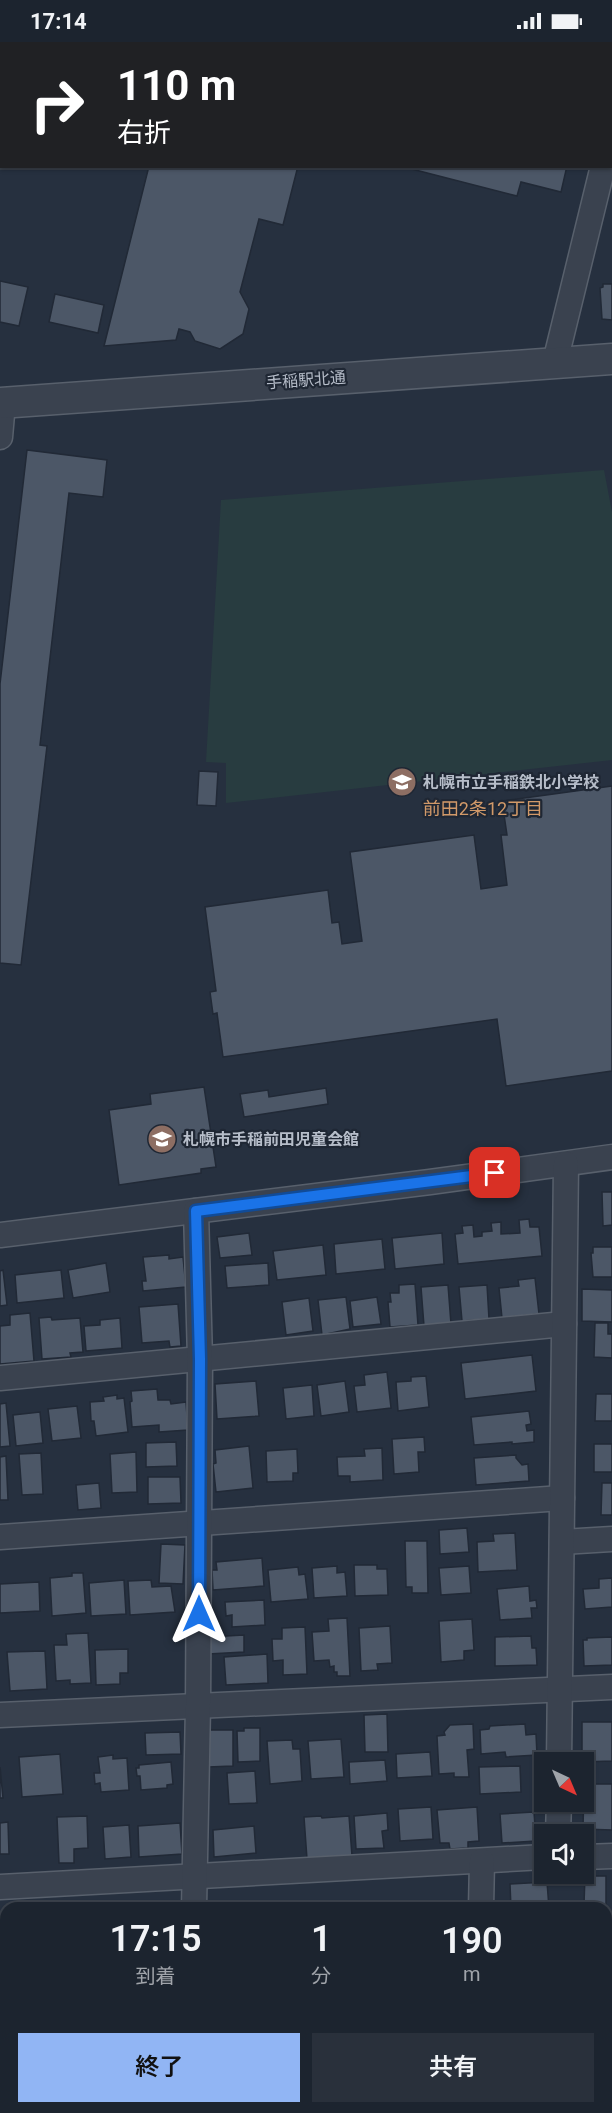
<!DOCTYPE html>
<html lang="ja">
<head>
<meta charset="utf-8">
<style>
	:root { --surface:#1c242f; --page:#29303b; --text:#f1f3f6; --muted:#a0a4aa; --line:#3a414b; --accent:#91b5f4 }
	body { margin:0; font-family:Roboto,"Noto Sans JP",sans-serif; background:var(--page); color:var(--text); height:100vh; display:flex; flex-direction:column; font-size:22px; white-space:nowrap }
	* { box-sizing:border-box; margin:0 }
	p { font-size:20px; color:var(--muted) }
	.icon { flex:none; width:33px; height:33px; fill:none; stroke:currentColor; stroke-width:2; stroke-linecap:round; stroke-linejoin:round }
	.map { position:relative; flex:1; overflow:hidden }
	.details { position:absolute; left:0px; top:1860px; width:612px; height:212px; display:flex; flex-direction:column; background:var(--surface); border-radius:18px 18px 0 0; box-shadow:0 2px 4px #0004,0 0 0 2px var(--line) }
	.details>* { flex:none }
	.guide { position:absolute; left:0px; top:0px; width:612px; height:126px; box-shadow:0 2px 4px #0004,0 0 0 2px var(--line); background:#202124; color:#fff; overflow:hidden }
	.needle { width:39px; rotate:136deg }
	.tools { position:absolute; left:534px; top:1710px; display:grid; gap:12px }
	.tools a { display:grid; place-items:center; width:60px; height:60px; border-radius:0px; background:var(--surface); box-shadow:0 2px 4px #0004,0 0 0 2px var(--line); font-size:30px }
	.pin { position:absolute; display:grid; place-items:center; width:51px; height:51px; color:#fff; margin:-26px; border-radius:12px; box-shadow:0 3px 9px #0006 }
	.me { position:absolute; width:66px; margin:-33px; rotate:0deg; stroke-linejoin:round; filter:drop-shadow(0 0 4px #0008) }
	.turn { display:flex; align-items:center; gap:21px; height:126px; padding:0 18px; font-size:27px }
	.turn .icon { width:78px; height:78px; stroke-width:2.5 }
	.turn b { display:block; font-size:42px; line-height:51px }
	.eta { display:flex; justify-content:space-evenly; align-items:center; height:102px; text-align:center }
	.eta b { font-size:36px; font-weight:600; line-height:42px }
	.action { display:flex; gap:12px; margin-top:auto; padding:12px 18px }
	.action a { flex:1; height:69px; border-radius:0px; background:var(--accent); color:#111; font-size:24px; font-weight:600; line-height:69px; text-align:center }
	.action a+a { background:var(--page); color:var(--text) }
	.status { display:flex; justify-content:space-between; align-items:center; height:42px; padding:0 30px; background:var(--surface); direction:ltr }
	.status svg { height:16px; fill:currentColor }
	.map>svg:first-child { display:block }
</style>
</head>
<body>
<div class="status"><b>17:14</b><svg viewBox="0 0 49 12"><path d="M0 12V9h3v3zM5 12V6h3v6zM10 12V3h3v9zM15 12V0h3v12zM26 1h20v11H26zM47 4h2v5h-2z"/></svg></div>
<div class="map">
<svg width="612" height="2071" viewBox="0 0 612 2071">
	<rect width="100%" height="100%" fill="#26303f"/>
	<!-- green -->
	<polygon fill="#283c40" points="604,428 612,470 612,718 226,761 226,721 206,720 221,458"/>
	<!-- building -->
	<g fill="#4c5767" stroke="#212936" stroke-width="1.5">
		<polygon points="254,0 435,0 254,2"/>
		<polygon points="464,0 599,0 463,2"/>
		<polygon points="149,124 298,124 283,183 259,177 240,250 249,267 243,292 220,307 195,299 190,290 179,287 176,298 104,304"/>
		<polygon points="400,124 567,124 561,150 521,140 517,154"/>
		<polygon points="0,239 28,245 19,284 0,280"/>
		<polygon points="603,242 612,242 612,278 602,277 600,246 603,245"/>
		<polygon points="55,252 104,263 98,291 49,280"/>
		<polygon points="27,408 107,418 103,455 69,451 40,703 47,704 21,923 0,921 0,642"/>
		<polygon points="199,729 218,730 216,764 197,763"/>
		<polygon points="612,744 612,1029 506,1044 497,977 223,1015 217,971 213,972 210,950 216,949 205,865 328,848 332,881 339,880 342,902 362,899 350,810 474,793 481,847 507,843 501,793 507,793 502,759"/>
		<polygon points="204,1045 216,1125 201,1127 201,1131 119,1143 109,1068 151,1062 150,1052"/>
		<polygon points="326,1046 328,1062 244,1075 240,1052 268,1048 269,1055"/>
		<polygon points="602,1150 612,1150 612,1183 603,1184"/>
		<polygon points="529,1177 530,1185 539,1185 542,1214 458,1222 455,1192 463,1191 462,1184 473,1183 474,1195 482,1194 482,1190 492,1189 491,1181 501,1180 501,1192 520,1191 519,1178"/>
		<polygon points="249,1191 252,1213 220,1216 217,1195"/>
		<polygon points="442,1191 444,1222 395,1227 392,1196"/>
		<polygon points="382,1197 385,1227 336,1232 334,1202"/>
		<polygon points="323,1203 326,1233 277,1238 273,1209"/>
		<polygon points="593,1205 612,1205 612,1235 593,1235 591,1211 593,1211"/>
		<polygon points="169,1213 169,1217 183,1215 186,1245 143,1249 142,1239 146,1239 143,1215"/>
		<polygon points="106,1221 110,1250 73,1256 68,1228"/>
		<polygon points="268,1221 269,1243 227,1246 225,1224"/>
		<polygon points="3,1228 7,1263 0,1264 0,1229"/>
		<polygon points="61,1228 64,1256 17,1261 15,1233"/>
		<polygon points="535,1236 539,1272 502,1276 499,1246 519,1244 518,1238"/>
		<polygon points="415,1242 418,1283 390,1285 388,1260 391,1260 390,1251 399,1251 399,1243"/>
		<polygon points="448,1243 451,1282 424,1284 421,1245"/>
		<polygon points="487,1243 489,1277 462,1279 459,1245"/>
		<polygon points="582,1247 612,1248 612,1280 582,1279"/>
		<polygon points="346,1255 350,1287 322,1293 318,1258"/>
		<polygon points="377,1255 381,1282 353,1285 350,1259"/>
		<polygon points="309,1256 313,1289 286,1293 282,1260"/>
		<polygon points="178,1262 181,1304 170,1305 169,1299 142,1301 139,1265"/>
		<polygon points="30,1271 34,1319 0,1322 0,1284 10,1283 10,1273"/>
		<polygon points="51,1275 52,1278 80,1276 83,1310 70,1311 71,1315 42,1317 39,1276"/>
		<polygon points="120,1276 122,1306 86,1309 84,1284 100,1283 100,1278"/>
		<polygon points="595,1281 608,1281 608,1292 612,1292 612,1316 594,1315"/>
		<polygon points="532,1313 536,1349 465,1357 461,1321"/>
		<polygon points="387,1330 391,1366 357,1370 354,1344 365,1343 364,1333"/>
		<polygon points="426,1334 429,1365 398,1369 396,1340 411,1339 411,1335"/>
		<polygon points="256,1339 259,1374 217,1377 215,1342"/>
		<polygon points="345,1339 349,1370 321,1374 317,1343"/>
		<polygon points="312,1343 314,1374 286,1377 283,1346"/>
		<polygon points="157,1347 158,1358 170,1358 171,1362 186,1360 188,1388 159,1390 159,1383 132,1385 130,1360 132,1359 131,1349"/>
		<polygon points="596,1352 612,1352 612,1379 595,1379"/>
		<polygon points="117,1353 117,1357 124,1356 128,1390 96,1394 94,1379 91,1379 90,1360 104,1359 103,1355"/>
		<polygon points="6,1361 10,1404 0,1405 0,1362"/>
		<polygon points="77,1364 81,1396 52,1399 48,1367"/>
		<polygon points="529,1369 531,1382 526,1383 527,1389 534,1388 534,1400 512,1402 512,1400 474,1403 471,1375"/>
		<polygon points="40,1370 43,1401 16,1404 13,1373"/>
		<polygon points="424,1395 425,1410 418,1410 419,1430 394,1432 392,1397"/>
		<polygon points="176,1400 177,1424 146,1425 146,1401"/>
		<rect x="594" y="1402" width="18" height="28"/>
		<polygon points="249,1404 253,1446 216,1450 213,1422 216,1421 215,1408"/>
		<polygon points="382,1406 383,1438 350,1440 350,1434 338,1434 337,1415 365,1414 364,1407"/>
		<polygon points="297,1407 298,1431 293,1431 293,1439 267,1440 266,1409"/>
		<polygon points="136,1410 137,1450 112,1451 110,1412"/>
		<polygon points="41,1411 43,1452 22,1453 19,1412"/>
		<polygon points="516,1413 516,1416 522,1423 528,1422 529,1439 476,1443 474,1416"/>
		<polygon points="6,1414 8,1458 0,1458 0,1415"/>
		<polygon points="148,1435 180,1435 181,1461 148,1462"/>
		<polygon points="99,1441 101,1466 78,1468 76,1443"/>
		<polygon points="602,1441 612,1441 612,1473 601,1473"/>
		<polygon points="467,1486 469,1510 440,1512 439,1488"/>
		<polygon points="515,1491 517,1528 478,1530 477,1500 494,1499 493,1492"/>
		<polygon points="405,1499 427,1499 428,1551 412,1551 412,1545 406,1545"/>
		<polygon points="161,1502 185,1503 183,1542 159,1541"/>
		<polygon points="262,1516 264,1544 213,1548 212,1528 217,1528 216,1520"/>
		<polygon points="354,1523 377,1523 377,1527 387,1527 388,1553 355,1554"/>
		<polygon points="337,1524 337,1531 345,1530 347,1554 314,1556 312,1526"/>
		<polygon points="469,1524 471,1551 441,1553 439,1526"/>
		<polygon points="298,1525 299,1533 305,1532 308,1557 271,1560 268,1528"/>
		<polygon points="72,1531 83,1531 86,1571 52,1574 50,1536 72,1534"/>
		<polygon points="612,1536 612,1565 585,1567 583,1547 599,1546 599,1537"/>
		<polygon points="124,1538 126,1572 91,1574 89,1541"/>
		<polygon points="151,1538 152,1545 171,1544 175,1570 130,1573 128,1539"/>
		<polygon points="39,1540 40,1569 0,1571 0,1542"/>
		<polygon points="529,1544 530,1559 536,1558 537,1566 531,1566 532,1576 500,1578 497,1547"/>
		<polygon points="264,1558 265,1583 232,1585 232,1573 226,1574 225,1560"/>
		<polygon points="347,1576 350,1634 337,1634 337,1630 334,1630 334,1624 330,1625 329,1618 314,1619 312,1590 329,1589 328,1577"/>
		<polygon points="472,1577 474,1608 464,1609 464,1618 441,1620 439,1579"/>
		<polygon points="390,1584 392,1621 377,1622 378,1628 361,1629 359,1586"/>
		<polygon points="305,1585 307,1632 283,1633 283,1618 273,1619 272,1597 282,1597 282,1586"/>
		<polygon points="88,1591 91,1641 70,1642 70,1638 56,1639 54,1603 67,1603 66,1592"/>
		<polygon points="244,1593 244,1610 208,1612 208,1595"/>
		<polygon points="531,1594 532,1606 536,1606 537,1623 495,1624 495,1595"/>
		<polygon points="612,1595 612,1623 584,1624 583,1598 587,1598 587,1596"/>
		<polygon points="128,1607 128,1631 120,1631 120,1642 96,1643 95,1608"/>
		<polygon points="45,1609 47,1647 10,1649 7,1610"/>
		<polygon points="267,1612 268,1641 226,1643 224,1615"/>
		<polygon points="387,1672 388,1710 365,1710 364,1673"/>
		<polygon points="582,1680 612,1680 612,1719 582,1720"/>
		<polygon points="473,1682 474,1707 467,1708 469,1735 454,1735 454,1731 439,1732 437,1694 445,1693 444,1690 450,1683"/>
		<polygon points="525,1682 526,1693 536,1692 537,1713 506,1715 505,1710 481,1712 480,1688 489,1687 490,1684"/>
		<polygon points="244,1686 260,1686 260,1719 238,1720 237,1689 244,1689"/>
		<polygon points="208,1688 233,1688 233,1724 208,1725"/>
		<polygon points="180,1690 181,1712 146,1713 145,1691"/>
		<polygon points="341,1697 344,1735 311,1737 308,1699"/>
		<polygon points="292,1698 293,1707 300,1707 302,1739 270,1742 267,1699"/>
		<polygon points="430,1710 432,1734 397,1736 396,1712"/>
		<polygon points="60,1712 63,1752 22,1755 19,1715"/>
		<polygon points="113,1713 113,1717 127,1716 129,1748 101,1750 100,1741 95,1742 94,1731 100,1731 98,1715"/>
		<polygon points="385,1718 387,1739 350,1742 349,1720"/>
		<polygon points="171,1720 173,1742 167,1743 167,1746 141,1748 140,1734 137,1734 136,1726 139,1726 139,1723"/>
		<polygon points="520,1724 521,1750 480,1752 479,1725"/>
		<polygon points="0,1725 3,1756 0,1756"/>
		<polygon points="255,1729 257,1761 229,1762 227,1731"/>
		<polygon points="584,1742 612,1742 612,1788 583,1787"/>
		<polygon points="431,1765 433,1797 400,1799 398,1767"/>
		<polygon points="477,1765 479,1799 468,1800 468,1806 450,1807 449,1801 440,1801 437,1768"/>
		<polygon points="534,1770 536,1799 502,1801 500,1772"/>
		<polygon points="387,1771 388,1788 382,1789 384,1806 356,1807 354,1774"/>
		<polygon points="87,1774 88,1806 74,1807 74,1821 59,1821 57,1775"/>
		<polygon points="321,1774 322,1776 349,1774 352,1814 307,1817 304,1775"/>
		<polygon points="8,1780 9,1812 0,1812 0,1781"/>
		<polygon points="180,1781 182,1812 139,1815 138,1784"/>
		<polygon points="129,1783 131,1815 105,1817 103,1785"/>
		<polygon points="254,1784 256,1811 214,1815 213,1788"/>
		<polygon points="585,1834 606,1834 606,1866 565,1866 565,1862 584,1862"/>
		<polygon points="547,1840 549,1866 511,1866 510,1842"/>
		<polygon points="0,1893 5,1893 6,1910 6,1939 0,1939"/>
		<polygon points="4,1963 6,1963 6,1997 5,1997"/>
		<polygon points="606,2051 612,2051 612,2071 574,2071 574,2066 606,2066"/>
		<rect x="182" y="2066" width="49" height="5"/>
		<rect x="351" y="2066" width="46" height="5"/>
		<polygon points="414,2066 461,2066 460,2071 414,2071"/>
		<polygon points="511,2066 552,2066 551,2071 511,2071"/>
	</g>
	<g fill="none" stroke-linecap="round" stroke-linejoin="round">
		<!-- minor casing -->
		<g stroke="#58606c" stroke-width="27">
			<g id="minor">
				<polyline points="610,95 612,88"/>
				<polyline points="555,320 603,124"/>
				<polyline points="0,395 3,361"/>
				<polyline points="0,1193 430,1140 612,1115"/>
				<polyline points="0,1336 564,1282"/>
				<polyline points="0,1495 562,1456"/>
				<polyline points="562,1500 612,1497"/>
				<polyline points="0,1673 612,1645"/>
				<polyline points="559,1720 566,1122"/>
				<polyline points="558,1792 559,1760"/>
				<polyline points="584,1815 612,1814"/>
				<polyline points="0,1845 544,1815"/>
				<polyline points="194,1866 198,1664 200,1317 196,1169"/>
				<polyline points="481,1866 482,1819"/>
				<polyline points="606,2013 612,2013"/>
				<polyline points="0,2026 6,2026"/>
				<polyline points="89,2071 89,2066"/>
				<polyline points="335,2071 335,2066"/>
				<polyline points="478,2071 478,2066"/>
			</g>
		</g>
		<!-- tertiary casing -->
		<g stroke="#58606c" stroke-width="33">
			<polyline id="tertiary" points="0,361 612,317"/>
		</g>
		<!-- minor -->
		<use href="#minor" stroke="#3a424f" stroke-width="24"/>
		<!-- tertiary -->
		<use href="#tertiary" stroke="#3a424f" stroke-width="30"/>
	</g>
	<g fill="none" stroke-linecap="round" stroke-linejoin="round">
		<!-- route casing -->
		<g stroke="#114b97" stroke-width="15">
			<polyline id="route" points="199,1572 200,1317 196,1169 495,1131"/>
		</g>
		<!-- route -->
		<use href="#route" stroke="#1a73e8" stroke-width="10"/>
	</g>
	<!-- icons -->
	<defs>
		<g id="school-disc" transform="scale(1.5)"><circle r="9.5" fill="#8d6e63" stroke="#1f2734"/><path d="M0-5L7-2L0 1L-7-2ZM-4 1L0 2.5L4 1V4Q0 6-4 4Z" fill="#fff"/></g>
	</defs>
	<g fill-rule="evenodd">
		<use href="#school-disc" x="402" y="740"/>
		<use href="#school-disc" x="162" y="1097"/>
	</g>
	<g text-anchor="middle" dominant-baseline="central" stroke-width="4.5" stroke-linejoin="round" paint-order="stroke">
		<!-- street labels -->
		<g font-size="16" fill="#b6bdc9" stroke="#1f2734">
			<text transform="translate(306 338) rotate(-4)">手稲駅北通</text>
		</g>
		<!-- poi labels -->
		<g font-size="16" font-weight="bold" fill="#b6bdc9" stroke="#1f2734" text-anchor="start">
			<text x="423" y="740">札幌市立手稲鉄北小学校</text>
			<text x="183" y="1097">札幌市手稲前田児童会館</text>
		</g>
		<!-- neighbourhood labels -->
		<g font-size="18" fill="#d19969" stroke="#1f2734">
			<text x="483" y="766">前田2条12丁目</text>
		</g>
	</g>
</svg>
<div class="tools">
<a><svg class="needle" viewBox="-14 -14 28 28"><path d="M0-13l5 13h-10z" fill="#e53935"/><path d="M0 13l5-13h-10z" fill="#a0a4aa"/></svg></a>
<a><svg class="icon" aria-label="sound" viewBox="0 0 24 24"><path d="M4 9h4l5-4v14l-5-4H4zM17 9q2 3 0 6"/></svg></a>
</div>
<div class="pin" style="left:495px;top:1131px;background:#d93025"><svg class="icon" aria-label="arrive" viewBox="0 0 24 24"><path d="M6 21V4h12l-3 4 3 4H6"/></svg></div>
<svg class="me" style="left:199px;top:1572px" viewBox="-20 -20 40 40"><path d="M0-17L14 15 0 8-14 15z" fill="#1a73e8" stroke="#fff" stroke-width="4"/></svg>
<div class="guide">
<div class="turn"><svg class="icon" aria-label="right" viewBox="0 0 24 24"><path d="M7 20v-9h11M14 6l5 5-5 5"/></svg><div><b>110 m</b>右折</div></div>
</div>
<section class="details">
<div class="eta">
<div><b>17:15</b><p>到着</p></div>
<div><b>1</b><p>分</p></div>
<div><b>190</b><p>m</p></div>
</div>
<div class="action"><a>終了</a><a>共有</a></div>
</section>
</div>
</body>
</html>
